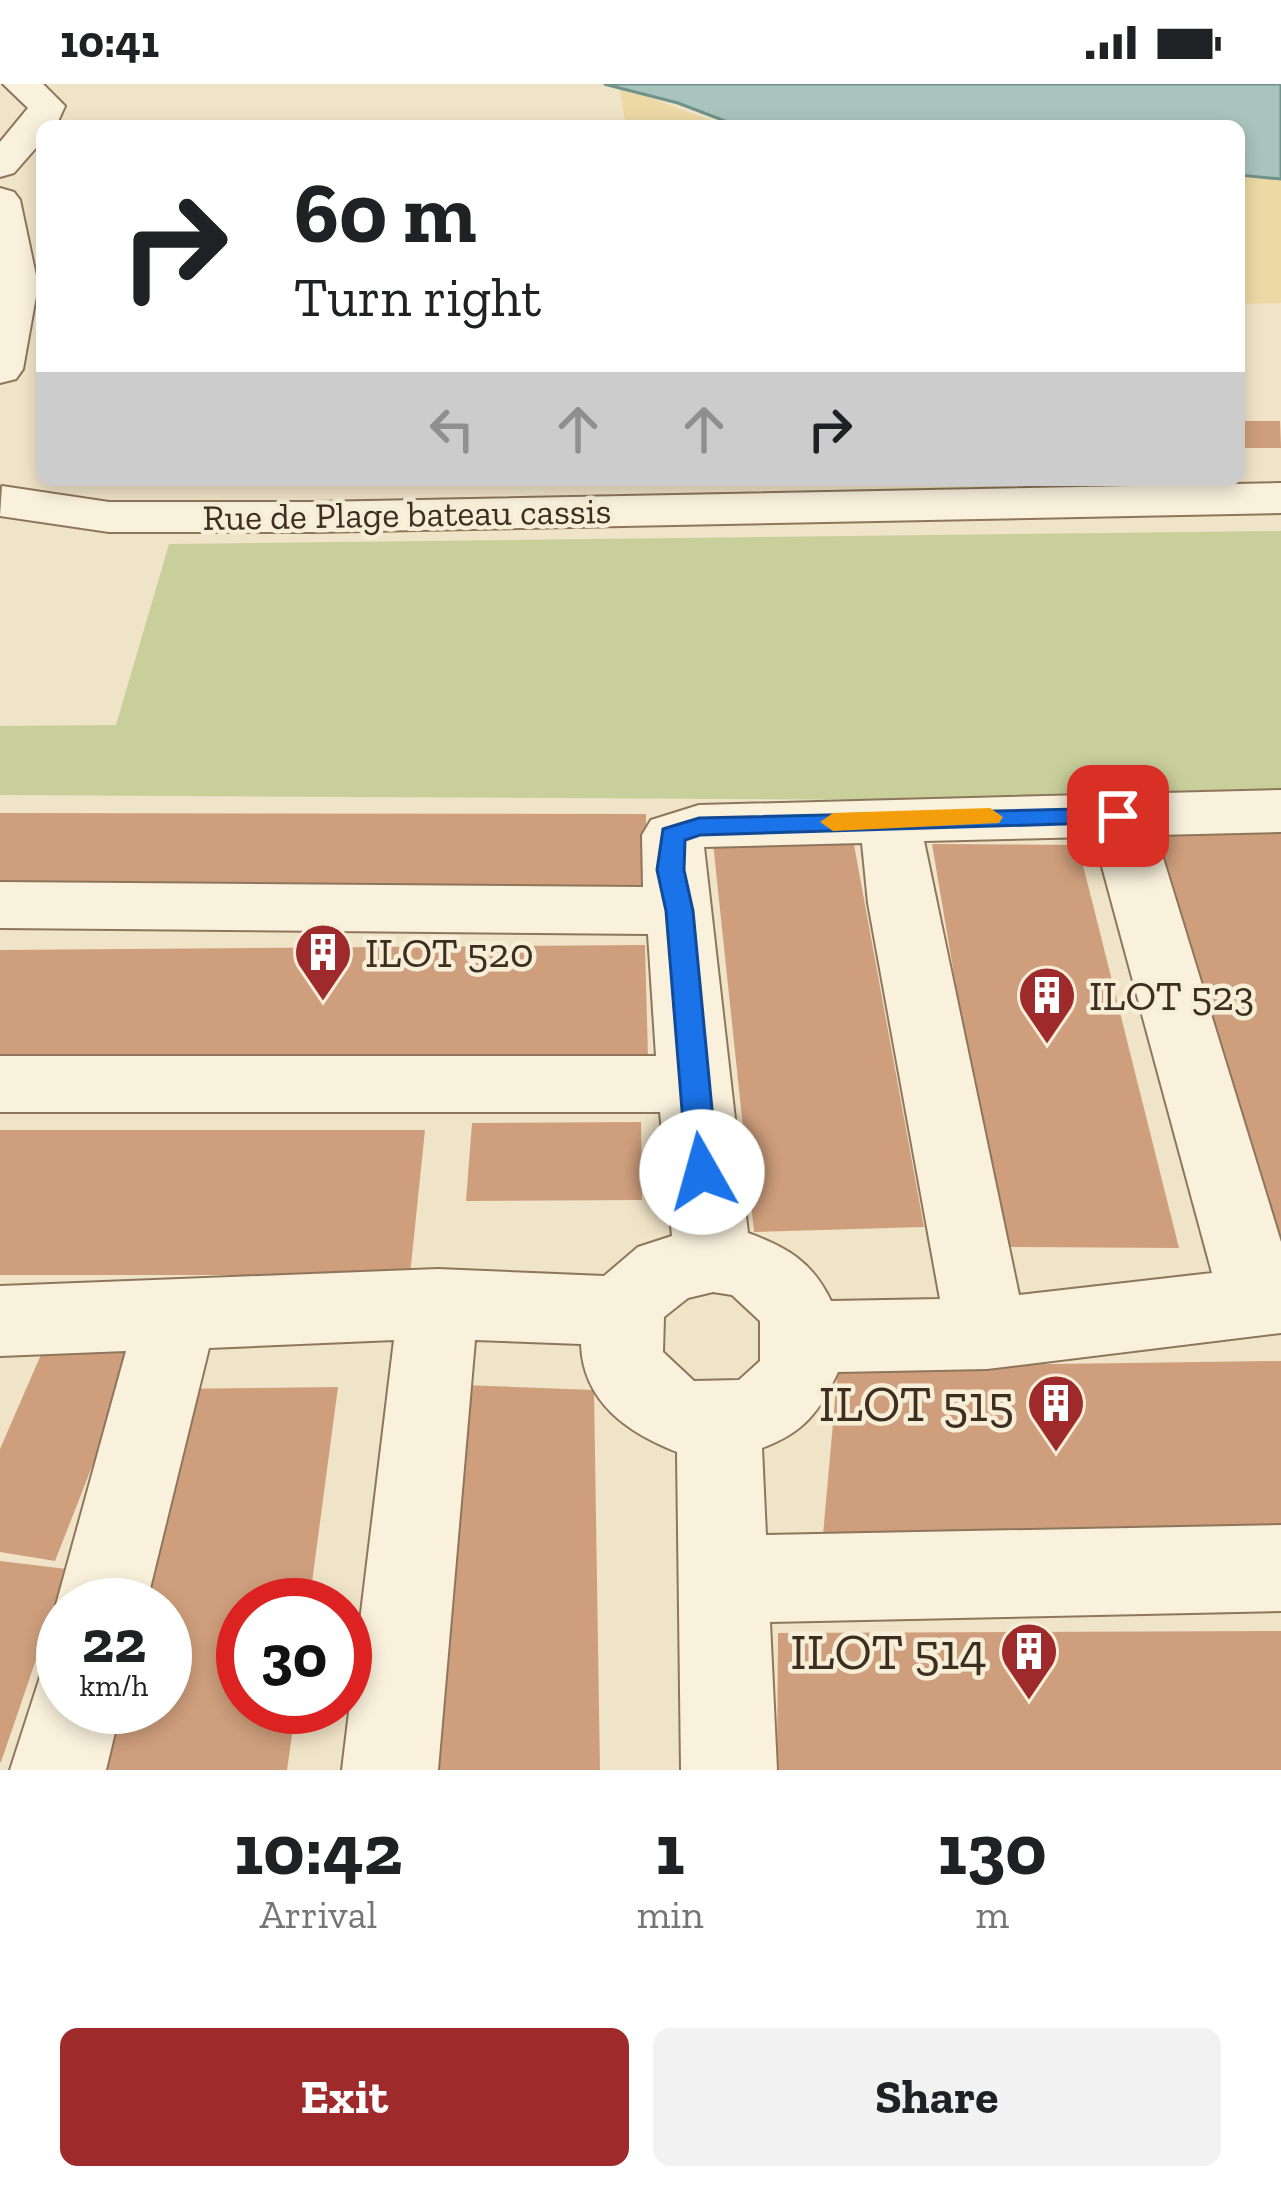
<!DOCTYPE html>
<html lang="en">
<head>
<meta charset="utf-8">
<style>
	:root { --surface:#fff; --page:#f2f2f2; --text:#202124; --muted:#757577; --accent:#9e2a2b }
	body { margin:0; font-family:"Zilla Slab",serif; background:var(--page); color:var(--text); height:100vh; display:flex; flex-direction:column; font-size:45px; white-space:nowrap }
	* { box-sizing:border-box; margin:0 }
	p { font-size:39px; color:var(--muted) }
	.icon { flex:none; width:66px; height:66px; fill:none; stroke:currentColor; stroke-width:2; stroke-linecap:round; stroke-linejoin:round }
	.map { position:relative; height:1686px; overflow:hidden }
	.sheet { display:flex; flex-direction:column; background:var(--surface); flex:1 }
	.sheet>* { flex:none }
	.guide { position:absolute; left:36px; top:36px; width:1209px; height:366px; border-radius:18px; box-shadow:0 6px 18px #0003; background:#fff; color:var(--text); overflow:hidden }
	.speed { position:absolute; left:36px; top:1494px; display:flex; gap:24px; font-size:60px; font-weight:700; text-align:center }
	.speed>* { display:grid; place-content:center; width:156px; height:156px; border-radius:50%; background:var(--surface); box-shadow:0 6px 18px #0003; line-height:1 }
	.speed small { font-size:30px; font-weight:400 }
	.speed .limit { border:18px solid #d22; background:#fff; color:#111 }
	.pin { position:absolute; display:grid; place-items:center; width:102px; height:102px; color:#fff; margin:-51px; border-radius:24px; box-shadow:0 6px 18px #0006 }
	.me { position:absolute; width:132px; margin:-66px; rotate:353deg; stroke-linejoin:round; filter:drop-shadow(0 0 9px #0008) }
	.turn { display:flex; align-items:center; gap:42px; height:252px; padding:0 60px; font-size:54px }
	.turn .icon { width:156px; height:156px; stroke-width:2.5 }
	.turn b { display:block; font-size:84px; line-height:102px }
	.lanes { display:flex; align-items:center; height:114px; padding:0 60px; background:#0003; justify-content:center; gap:60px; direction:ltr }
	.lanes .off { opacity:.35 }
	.eta { display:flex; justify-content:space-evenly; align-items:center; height:204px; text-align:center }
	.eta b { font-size:72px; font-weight:800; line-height:84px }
	.action { display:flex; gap:24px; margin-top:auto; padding:24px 60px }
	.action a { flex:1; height:138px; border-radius:18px; background:var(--accent); color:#fff; font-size:48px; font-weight:800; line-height:138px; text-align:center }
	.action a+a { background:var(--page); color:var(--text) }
	.status { display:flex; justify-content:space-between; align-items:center; height:84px; padding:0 60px; background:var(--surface); direction:ltr }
	.status svg { height:33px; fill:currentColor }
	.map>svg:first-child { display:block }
</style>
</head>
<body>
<div class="status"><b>10:41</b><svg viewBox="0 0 49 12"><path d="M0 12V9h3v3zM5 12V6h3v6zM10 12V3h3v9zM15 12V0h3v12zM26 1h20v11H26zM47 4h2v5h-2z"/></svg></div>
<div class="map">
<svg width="1281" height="1686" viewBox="0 0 1281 1686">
	<rect width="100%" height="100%" fill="#f0e4c8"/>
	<!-- green -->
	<polygon fill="#c9cf9b" points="1281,447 1281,718 0,711 0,642 116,641 169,460"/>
	<!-- sand -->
	<g fill="#ecd9a5">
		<polygon points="619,2 725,42 626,42"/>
		<polygon points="1239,91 1281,95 1281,219 1239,220"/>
	</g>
	<!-- water -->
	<polygon fill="#a9c4bc" stroke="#6f938a" stroke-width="3" points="604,0 1281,0 1281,95 1239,91 1239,42 738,42 678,19"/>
	<!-- building -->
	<g fill="#cf9f7d">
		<polygon points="1239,337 1280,337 1281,364 1242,364"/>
		<polygon points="0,729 646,730 647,809 0,809"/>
		<polygon points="1140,746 1281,746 1281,1200"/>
		<polygon points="853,755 924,1143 754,1148 713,759"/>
		<polygon points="932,760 1078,761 1179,1164 1000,1163"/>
		<polygon points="645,861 648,973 0,978 0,866"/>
		<polygon points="641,1038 642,1116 466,1117 472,1039"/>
		<polygon points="0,1046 425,1046 410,1191 0,1191"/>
		<polygon points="53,1243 142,1255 55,1477 0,1468 0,1365"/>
		<polygon points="1281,1277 1281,1457 822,1462 838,1283"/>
		<polygon points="437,1300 594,1306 600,1686 420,1686"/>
		<polygon points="338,1303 309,1521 243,1521 243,1623 296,1623 287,1686 89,1686 101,1623 165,1623 165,1521 121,1521 163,1305"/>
		<polygon points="0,1477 67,1485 1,1678 0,1678"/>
		<polygon points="1281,1547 1281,1686 777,1686 778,1549"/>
	</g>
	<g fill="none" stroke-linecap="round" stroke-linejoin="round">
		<!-- minor casing -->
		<g stroke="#8d765c" stroke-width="4">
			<g id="minor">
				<polygon points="3,0 43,0 65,22 56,42 42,42 42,57 14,89 0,93 0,58 28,24"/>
				<polygon points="0,104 14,108 20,116 38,201 23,285 16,295 0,299"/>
				<polygon points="1281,399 1281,429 315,448 109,448 0,432 2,402 109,418 315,418"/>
				<path d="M1281 706V748L1156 751 1281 1158V1249L987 1285 838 1288C819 1328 805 1348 762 1364L766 1451 1281 1441V1527L770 1538 777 1686H681L677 1368C629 1349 583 1319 581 1260L475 1256 438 1686H342L394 1256 209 1264 146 1521H63V1538L56 1521 126 1267 0 1272V1202L438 1185 604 1192 638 1163 672 1152 660 1028H0V972H656L648 850 0 844V798L643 803 642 751 651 736 699 721ZM1094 753 1212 1189 1019 1211 924 757ZM862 759 868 819 940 1215 831 1217C812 1178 789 1164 748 1149L704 763ZM713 1208 732 1211 760 1237V1277L739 1296 694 1297 663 1268 664 1233 688 1214Z"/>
				<polygon points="63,1581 63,1623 121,1623 106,1686 10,1686 41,1590"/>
			</g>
		</g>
		<!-- minor -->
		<use href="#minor" fill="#faf1dc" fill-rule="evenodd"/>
	</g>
	<!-- route -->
	<polygon fill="#1a73e8" stroke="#114b97" stroke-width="3" points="1118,724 1131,732 1127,738 700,751 685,756 684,786 693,827 718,1088 713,1096 702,1100 691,1096 687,1088 666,827 657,786 663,745 699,734"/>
	<!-- slow -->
	<polygon fill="#f59e0b" points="990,724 1003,733 999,739 833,747 820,738 833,729"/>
	<!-- icons -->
	<defs>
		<g id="building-pin" transform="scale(3)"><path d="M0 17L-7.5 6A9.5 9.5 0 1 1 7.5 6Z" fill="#9e2a2b" stroke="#f7eed8"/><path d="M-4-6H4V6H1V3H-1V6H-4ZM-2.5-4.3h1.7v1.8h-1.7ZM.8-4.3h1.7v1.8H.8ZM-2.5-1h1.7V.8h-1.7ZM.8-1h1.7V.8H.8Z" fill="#fff"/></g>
	</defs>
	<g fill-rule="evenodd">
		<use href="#building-pin" x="323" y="868"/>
		<use href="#building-pin" x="1047" y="911"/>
		<use href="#building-pin" x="1056" y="1319"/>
		<use href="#building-pin" x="1029" y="1567"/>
	</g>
	<g text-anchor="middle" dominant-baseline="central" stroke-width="9" stroke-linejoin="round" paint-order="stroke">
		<!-- far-street labels -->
		<g font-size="36" fill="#3d2e20" stroke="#f7eed8">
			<text transform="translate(407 430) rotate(-1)">Rue de Plage bateau cassis</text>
		</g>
		<!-- poi labels -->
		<g font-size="42" fill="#3d2e20" stroke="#f7eed8" text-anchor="start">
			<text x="365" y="868">ILOT 520</text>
			<text x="1089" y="911">ILOT 523</text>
		</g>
		<!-- near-poi labels -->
		<g font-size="51" fill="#3d2e20" stroke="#f7eed8" text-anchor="end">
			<text x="1014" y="1319">ILOT 515</text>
			<text x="987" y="1567">ILOT 514</text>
		</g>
	</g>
</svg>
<div class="speed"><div>22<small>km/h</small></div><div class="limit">30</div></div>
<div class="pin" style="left:1118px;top:732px;background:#d93025"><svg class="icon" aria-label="arrive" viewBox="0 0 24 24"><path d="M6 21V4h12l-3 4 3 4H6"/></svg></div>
<svg class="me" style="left:702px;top:1088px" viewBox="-20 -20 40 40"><circle r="19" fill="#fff"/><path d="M0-13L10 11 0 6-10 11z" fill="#1a73e8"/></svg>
<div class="guide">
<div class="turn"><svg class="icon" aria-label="right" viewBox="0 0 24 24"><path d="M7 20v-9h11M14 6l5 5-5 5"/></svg><div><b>60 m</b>Turn right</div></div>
<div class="lanes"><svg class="icon off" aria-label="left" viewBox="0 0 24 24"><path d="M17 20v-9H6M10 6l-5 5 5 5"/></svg><svg class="icon off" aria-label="ahead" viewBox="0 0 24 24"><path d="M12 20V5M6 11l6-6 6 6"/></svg><svg class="icon off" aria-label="ahead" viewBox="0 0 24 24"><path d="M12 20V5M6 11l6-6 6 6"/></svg><svg class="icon" aria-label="right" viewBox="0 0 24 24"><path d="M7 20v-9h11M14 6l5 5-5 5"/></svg></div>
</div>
</div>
<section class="sheet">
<div class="eta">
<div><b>10:42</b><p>Arrival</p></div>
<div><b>1</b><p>min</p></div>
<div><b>130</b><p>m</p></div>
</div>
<div class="action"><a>Exit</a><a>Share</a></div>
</section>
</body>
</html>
